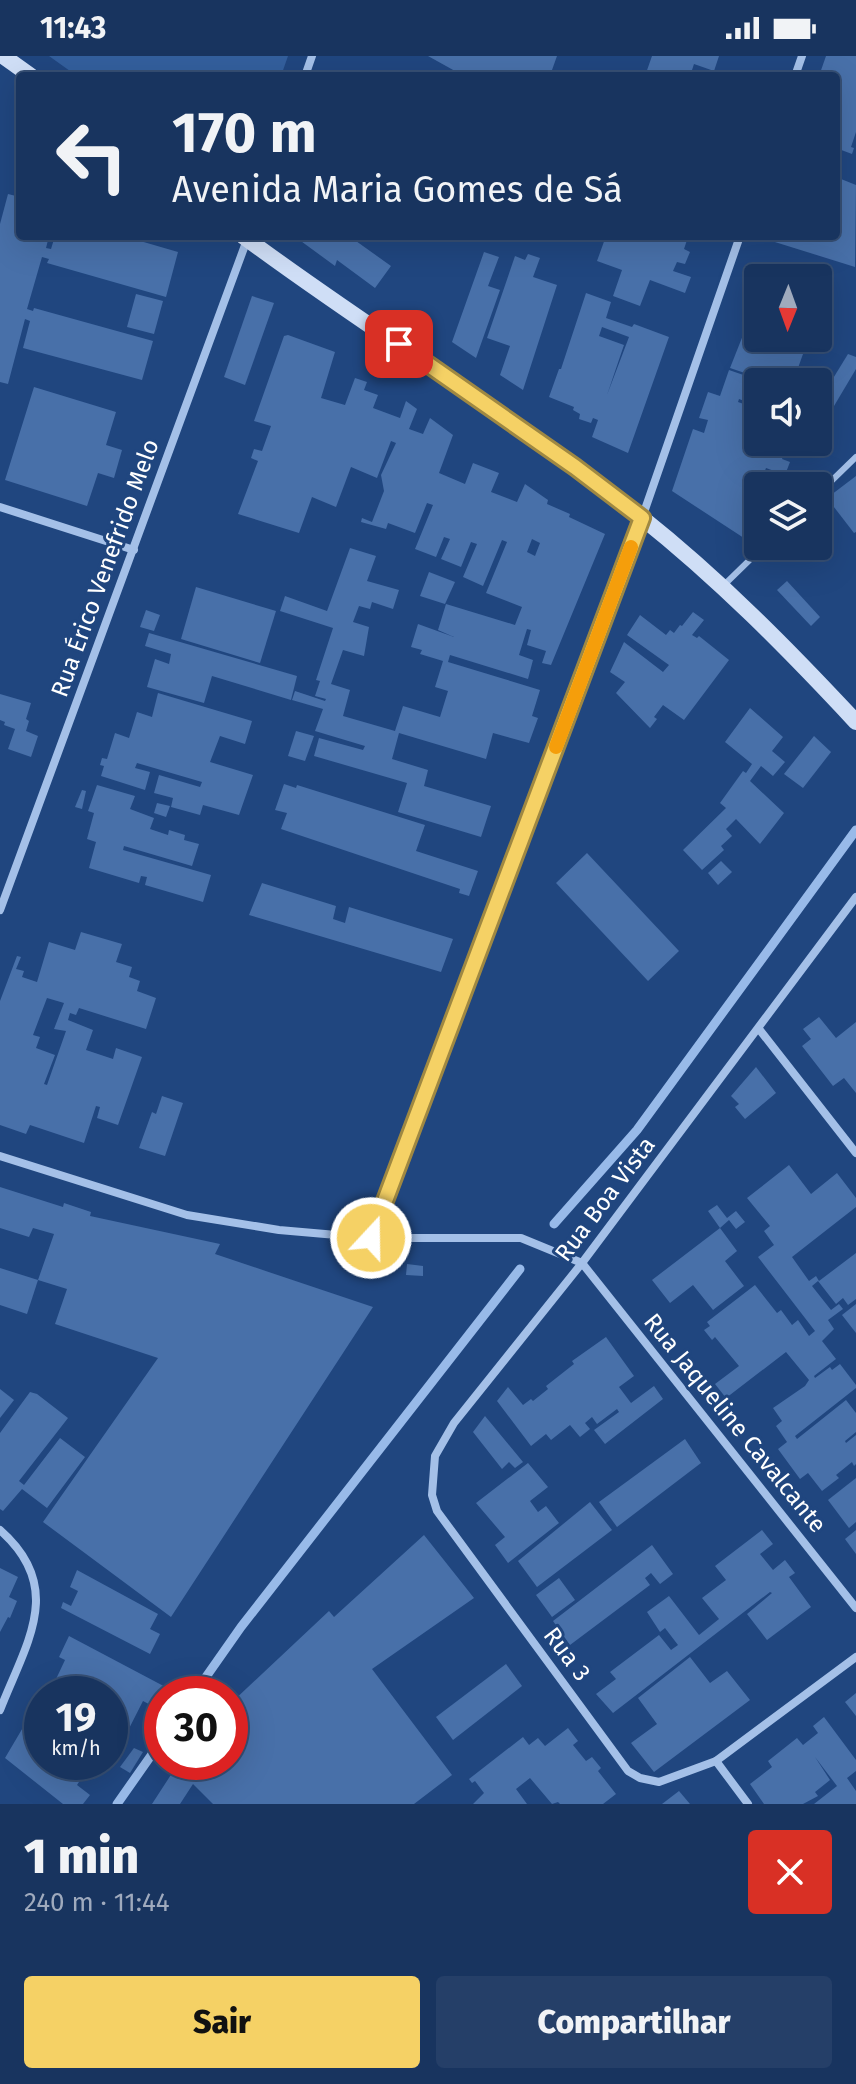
<!DOCTYPE html>
<html lang="pt">
<head>
<meta charset="utf-8">
<style>
	:root { --surface:#18345f; --page:#253f68; --text:#f1f3f6; --muted:#9faabd; --line:#364f74; --accent:#f5d165 }
	body { margin:0; font-family:"Fira Sans",sans-serif; background:var(--page); color:var(--text); height:100vh; display:flex; flex-direction:column; font-size:30px; white-space:nowrap }
	* { box-sizing:border-box; margin:0 }
	p { font-size:26px; color:var(--muted) }
	.icon { flex:none; width:44px; height:44px; fill:none; stroke:currentColor; stroke-width:2; stroke-linecap:round; stroke-linejoin:round }
	.map { position:relative; height:1748px; overflow:hidden }
	.details { display:flex; flex-direction:column; background:var(--surface); flex:1 }
	.details>* { flex:none }
	.top-card { position:absolute; left:16px; top:16px; width:824px; height:168px; border-radius:8px; box-shadow:0 8px 32px #0002,0 0 0 2px var(--line); background:#18345f; color:var(--text); overflow:hidden }
	.needle { width:52px; rotate:181deg }
	.buttons { position:absolute; left:744px; top:208px; display:grid; gap:16px }
	.buttons a { display:grid; place-items:center; width:88px; height:88px; border-radius:8px; background:var(--surface); box-shadow:0 8px 32px #0002,0 0 0 2px var(--line); font-size:40px }
	.speed { position:absolute; left:24px; top:1620px; display:flex; gap:16px; font-size:40px; font-weight:700; text-align:center }
	.speed>* { display:grid; place-content:center; width:104px; height:104px; border-radius:50%; background:var(--surface); box-shadow:0 8px 32px #0002,0 0 0 2px var(--line); line-height:1 }
	.speed small { font-size:20px; font-weight:400 }
	.speed .limit { border:12px solid #d22; background:#fff; color:#111 }
	.pin { position:absolute; display:grid; place-items:center; width:68px; height:68px; color:#fff; margin:-34px; border-radius:16px; box-shadow:0 4px 12px #0006 }
	.me { position:absolute; width:88px; margin:-44px; rotate:21deg; stroke-linejoin:round; filter:drop-shadow(0 0 6px #0008) }
	.turn { display:flex; align-items:center; gap:28px; height:168px; padding:0 24px; font-size:36px }
	.turn .icon { width:104px; height:104px; stroke-width:2.5 }
	.turn b { display:block; font-size:56px; line-height:68px }
	.round { display:grid; place-items:center; flex:none; width:84px; height:84px; border-radius:8px; background:var(--page) }
	.headline { display:flex; align-items:center; justify-content:space-between; height:136px; padding:0 24px }
	h1 { font-size:48px; font-weight:800; line-height:60px }
	.primary-button { display:flex; gap:16px; margin-top:auto; padding:16px 24px }
	.primary-button a { flex:1; height:92px; border-radius:8px; background:var(--accent); color:#111; font-size:32px; font-weight:800; line-height:92px; text-align:center }
	.primary-button a+a { background:var(--page); color:var(--text) }
	.status { display:flex; justify-content:space-between; align-items:center; height:56px; padding:0 40px; background:var(--surface); direction:ltr }
	.status svg { height:22px; fill:currentColor }
	.map>svg:first-child { display:block }
</style>
</head>
<body>
<div class="status"><b>11:43</b><svg viewBox="0 0 49 12"><path d="M0 12V9h3v3zM5 12V6h3v6zM10 12V3h3v9zM15 12V0h3v12zM26 1h20v11H26zM47 4h2v5h-2z"/></svg></div>
<div class="map">
<svg width="856" height="1748" viewBox="0 0 856 1748">
	<rect width="100%" height="100%" fill="#20467f"/>
	<!-- green -->
	<polygon fill="#335f9d" points="49,0 288,0 281,20 77,20"/>
	<g fill="none" stroke-linecap="round" stroke-linejoin="round">
		<!-- stream -->
		<g stroke="#98bae9" stroke-width="9">
			<polyline points="554,1168 637,1074 856,774"/>
			<polyline points="194,1638 241,1571 520,1213"/>
			<polyline points="117,1748 162,1684"/>
		</g>
	</g>
	<!-- building -->
	<g fill="#4870a9" fill-rule="evenodd">
		<polygon points="428,0 557,0 552,14 566,20 464,20"/>
		<polygon points="652,0 719,0 714,15 694,8 690,20 645,20"/>
		<polygon points="826,0 856,0 856,76 851,91 854,92 852,98 836,92 836,20 819,20"/>
		<polygon points="836,121 856,129 855,211 759,181 836,180"/>
		<polygon points="8,138 20,141 20,180 49,180 46,192 51,193 55,180 123,180 178,196 166,241 47,207 49,203 42,201 27,253 33,255 34,252 153,285 142,324 23,292 30,265 25,263 8,328 0,326 0,168"/>
		<polygon points="294,180 349,180 391,210 375,232 337,204 335,210"/>
		<polygon points="606,180 705,180 703,186 688,181 684,193 690,196 685,208 677,206 673,215 691,221 685,237 650,224 640,250 613,240 622,214 597,205"/>
		<polygon points="484,196 499,201 488,230 500,234 476,302 452,286"/>
		<polygon points="528,198 540,202 533,221 557,229 523,334 500,319 510,290 487,282 515,200 525,204"/>
		<polygon points="763,211 792,222 759,222"/>
		<polygon points="757,227 758,227 758,251 750,249"/>
		<path d="M586 237 611 246 606 262 632 271 634 268 669 281 628 397 592 381 598 364 593 362 591 367 579 363 580 358 573 354 574 351 549 341 559 313H561ZM602 271 629 281 607 339 624 289 599 280Z"/>
		<polygon points="136,238 163,245 154,278 127,271"/>
		<polygon points="252,240 274,247 245,329 224,321"/>
		<polygon points="749,264 758,267 758,282 801,282 808,284 793,326 771,326 730,312"/>
		<path d="M288 279 335 296 321 342 345 349 355 322 367 326 364 334 378 339 373 352 400 362 406 345 417 353 409 373 423 378 430 362 453 379 439 417 465 428 473 407 499 417 491 436 517 446 525 428 548 444 547 448 570 458 569 461 605 478 551 609 542 607 546 595 527 589 531 574 527 573 519 599 533 604 528 623 450 599 448 606 540 634 532 660 538 662 529 687 493 677 486 703 399 677 392 703 428 714 424 730 491 750 481 781 398 756 407 727 314 700 319 682 363 694 365 690 315 675 323 653 292 644 295 635 325 645 326 643 315 640 320 625 316 624 333 572 280 555 285 540 327 555 350 492 376 500 367 525 399 534 393 553 372 546 370 553 359 550 353 566 369 571 364 600 343 594 331 628 350 634 343 660 395 675 403 650 440 661 448 635 435 631 443 605 420 598 422 594 411 591 418 568 454 581 438 574 446 548 515 569 522 551 486 537 507 486 502 484 483 530 463 521 477 488 471 486 461 511 441 503 450 483 444 481 436 501 415 493 433 449 427 447 415 477 388 467 386 473 361 466 362 462 372 466 384 435 381 419 396 387 391 385 377 422 351 411 336 451 312 441 299 477 238 458 258 405 251 402 254 393 262 395 271 370 254 365 284 280ZM532 483 540 487 535 500 527 496Z"/>
		<polygon points="848,298 856,301 856,313 834,350 821,342"/>
		<polygon points="729,314 758,324 758,350 739,343 738,346 758,353 758,386 775,386 795,392 791,401 784,398 782,403 790,406 785,419 766,412 757,437 758,473 750,486 672,435 693,373 704,377 708,364 699,362 708,336 720,340"/>
		<polygon points="34,331 116,356 106,389 122,394 114,422 98,417 87,450 5,424"/>
		<polygon points="856,420 856,476 854,477 827,442"/>
		<polygon points="429,516 455,526 445,548 420,540"/>
		<polygon points="787,525 820,561 811,570 777,534"/>
		<polygon points="196,531 276,555 260,607 181,583"/>
		<polygon points="146,554 160,559 154,575 140,571"/>
		<polygon points="693,556 704,564 692,579 697,582 699,580 729,604 684,664 663,649 654,661 657,663 650,672 616,637 625,626 610,616 624,586 663,616 669,609 627,579 640,559 666,579 670,574 674,577 680,569 682,570"/>
		<polygon points="149,577 297,620 291,644 212,620 204,647 147,631 155,603 169,608 171,598 145,590"/>
		<polygon points="158,637 252,665 245,688 220,680 210,706 253,719 239,759 203,749 200,759 171,751 173,742 154,737 159,719 200,731 202,726 137,707 135,712 150,716 145,734 101,720 104,710 100,709 102,702 107,703 115,677 129,682 137,656 152,661"/>
		<polygon points="0,638 31,647 26,663 29,665 26,675 38,680 31,701 8,693 15,673 4,669 5,666 0,664"/>
		<polygon points="750,652 783,681 772,695 785,706 773,720 761,710 750,725 784,757 760,788 736,763 726,773 732,780 721,790 724,794 702,814 683,794 726,752 720,747 743,715 746,717 752,708 725,686"/>
		<polygon points="296,675 314,680 305,705 288,700"/>
		<polygon points="814,680 831,696 803,732 784,718"/>
		<polygon points="284,728 296,732 297,729 425,769 416,795 478,815 469,840 459,837 460,833 281,773 287,757 275,754"/>
		<polygon points="97,729 135,740 130,753 154,762 150,773 168,779 169,774 185,779 184,784 199,788 192,810 124,790 123,794 211,819 203,846 145,829 147,821 141,820 139,827 89,812 96,786 87,783 94,757 88,755"/>
		<polygon points="82,734 86,735 82,753 75,751"/>
		<polygon points="157,747 170,750 166,761 154,757"/>
		<polygon points="587,797 679,895 648,925 556,827"/>
		<polygon points="721,805 732,816 718,829 708,817"/>
		<polygon points="262,827 336,850 333,863 345,867 349,851 453,883 441,916 249,859"/>
		<path d="M81 876 122 888 116 906 132 911 129 921 140 925 137 935 156 942 146 973 79 952 76 959 70 957 68 964 93 974 86 994 113 1003 116 992 142 1001 118 1069 97 1062 100 1051 96 1050 84 1087 30 1069 26 1078 0 1069V945L17 900 21 901 16 913 24 915 22 921 37 926 49 886 75 894ZM47 942 64 947 54 973 66 975 47 1029 44 1028 55 999 36 992 40 981 33 979Z"/>
		<polygon points="819,961 836,982 856,966 856,1037 844,1022 833,1030 802,990 811,983 803,973"/>
		<polygon points="756,1011 776,1037 745,1063 735,1051 739,1048 731,1040"/>
		<polygon points="162,1040 183,1047 165,1100 139,1092 152,1056 156,1058"/>
		<polygon points="789,1109 811,1138 837,1117 856,1142 856,1151 792,1201 809,1225 816,1220 819,1225 856,1197 856,1243 848,1249 843,1242 836,1248 818,1225 812,1230 831,1254 839,1248 843,1253 828,1264 834,1273 822,1285 836,1303 814,1320 815,1322 830,1311 832,1314 840,1308 856,1329 856,1332 795,1380 797,1383 846,1344 856,1357 856,1376 845,1385 846,1387 856,1379 856,1408 854,1410 852,1406 836,1419 839,1422 822,1435 808,1417 800,1423 778,1393 787,1386 776,1370 782,1365 773,1352 805,1330 809,1324 786,1296 726,1342 715,1328 739,1310 715,1281 712,1284 704,1274 710,1270 707,1266 755,1229 777,1257 781,1254 792,1269 798,1264 809,1280 815,1275 758,1201 774,1189 764,1175 770,1170 747,1142"/>
		<polygon points="0,1131 63,1151 64,1147 91,1156 90,1160 220,1188 215,1198 373,1251 171,1561 43,1466 158,1302 55,1268 67,1233 38,1224 54,1178 33,1172 29,1181 0,1172"/>
		<polygon points="717,1149 727,1162 736,1155 745,1166 736,1173 729,1164 720,1172 708,1155"/>
		<polygon points="720,1172 737,1195 725,1205 744,1230 713,1254 693,1229 670,1247 652,1224"/>
		<polygon points="407,1208 423,1210 423,1220 406,1219"/>
		<polygon points="0,1212 38,1224 27,1258 0,1249"/>
		<polygon points="856,1248 856,1277 842,1259"/>
		<polygon points="606,1281 634,1320 619,1331 631,1347 654,1330 663,1343 605,1388 594,1374 619,1356 617,1353 597,1368 592,1361 585,1367 590,1373 580,1381 570,1369 551,1384 546,1378 531,1390 497,1345 508,1331 523,1349 531,1343 533,1345 548,1333 546,1330 574,1308 572,1305"/>
		<polygon points="0,1333 14,1344 0,1362"/>
		<polygon points="30,1336 37,1338 68,1362 19,1425 24,1429 60,1382 85,1401 47,1452 22,1433 3,1455 0,1453 0,1377"/>
		<polygon points="485,1360 523,1406 515,1412 509,1406 502,1413 473,1376"/>
		<polygon points="685,1383 701,1407 617,1471 599,1446"/>
		<polygon points="528,1407 548,1431 530,1445 538,1456 546,1450 559,1467 508,1507 495,1489 505,1481 476,1447"/>
		<polygon points="856,1422 856,1466 849,1472 828,1444"/>
		<polygon points="590,1446 612,1474 537,1531 518,1505"/>
		<polygon points="762,1474 773,1488 760,1498 773,1514 785,1504 795,1517 789,1521 811,1551 767,1584 747,1558 772,1537 770,1536 613,1657 596,1638 616,1623 610,1616 659,1579 671,1594 678,1589 665,1572 660,1576 647,1556 669,1540 699,1579 719,1563 702,1542 726,1524 715,1510"/>
		<polygon points="856,1474 856,1498 845,1483"/>
		<polygon points="424,1479 474,1542 372,1613 452,1719 414,1748 213,1748 193,1728 180,1748 152,1748 176,1711 171,1706 230,1706 230,1648 329,1555 334,1561"/>
		<polygon points="652,1489 673,1518 660,1528 651,1517 645,1522 650,1529 570,1589 553,1565"/>
		<polygon points="0,1512 18,1521 9,1541 17,1545 10,1562 8,1561 0,1576"/>
		<polygon points="77,1514 158,1558 150,1573 160,1578 150,1598 61,1552 63,1546 71,1550 78,1535 70,1531"/>
		<polygon points="559,1522 575,1544 552,1561 536,1539"/>
		<polygon points="69,1580 173,1635 172,1638 162,1638 162,1655 143,1645 110,1710 110,1638 49,1638 65,1604 59,1601"/>
		<polygon points="690,1601 710,1627 727,1615 750,1644 654,1716 631,1687 657,1668 638,1642"/>
		<polygon points="506,1608 522,1630 453,1684 436,1661"/>
		<polygon points="856,1637 856,1660 845,1646"/>
		<polygon points="36,1640 42,1643 42,1706 92,1706 77,1729 90,1739 83,1748 63,1748 5,1702 28,1663 25,1661"/>
		<polygon points="824,1661 856,1704 856,1715 847,1722 856,1735 856,1748 814,1748 837,1730 815,1701 830,1724 815,1736 818,1740 803,1748 764,1748 750,1728 772,1711 768,1705 797,1682 803,1689 818,1677 813,1670"/>
		<polygon points="568,1672 578,1685 573,1689 586,1705 592,1701 601,1712 598,1715 616,1738 603,1748 560,1748 558,1746 552,1748 530,1722 516,1733 527,1748 473,1748 484,1737 475,1725 472,1727 469,1723 523,1681 529,1689 538,1682 545,1690"/>
		<polygon points="134,1692 143,1696 130,1717 120,1711"/>
		<polygon points="679,1735 690,1748 662,1748"/>
	</g>
	<g fill="none" stroke-linecap="round" stroke-linejoin="round">
		<!-- lane -->
		<g stroke="#a4c0e8" stroke-width="6">
			<polyline points="818,438 856,401"/>
			<polyline points="724,529 764,490"/>
		</g>
		<!-- street -->
		<g stroke="#a4c0e8" stroke-width="8">
			<polyline points="305,20 312,0"/>
			<polyline points="795,20 802,0"/>
			<polyline points="0,451 134,494"/>
			<polyline points="856,841 582,1207 454,1367 435,1400 432,1439 437,1455 628,1715 640,1722 659,1726 716,1705 856,1601"/>
			<polyline points="0,854 248,181"/>
			<polyline points="759,973 856,1097"/>
			<polyline points="0,1100 187,1159 279,1174 371,1182 521,1182 582,1207 856,1552"/>
			<polyline points="371,1182 642,462 740,180"/>
			<path d="M0 1474C66 1532 26 1587 0 1654"/>
			<polyline points="716,1705 748,1748"/>
		</g>
		<!-- secondary -->
		<g stroke="#cfdef6" stroke-width="16">
			<polyline points="3,0 31,20"/>
			<path d="M243 180C373 277 513 360 641 461 719 523 788 593 856 666"/>
		</g>
	</g>
	<g fill="none" stroke-linecap="round" stroke-linejoin="round">
		<!-- route casing -->
		<g stroke="#9f8842" stroke-width="20">
			<polyline id="route" points="371,1182 642,462 575,411 399,288"/>
		</g>
		<!-- route -->
		<use href="#route" stroke="#f5d165" stroke-width="14"/>
		<!-- slow -->
		<polyline stroke="#f59e0b" stroke-width="14" points="556,691 631,491"/>
	</g>
	<g text-anchor="middle" dominant-baseline="central" stroke-width="6" stroke-linejoin="round" paint-order="stroke">
		<!-- street labels -->
		<g font-size="24" fill="#fff" stroke="#20467f">
			<text transform="translate(105 512) rotate(-70)">Rua Érico Venefrido Melo</text>
			<text transform="translate(605 1143) rotate(-53)">Rua Boa Vista</text>
			<text transform="translate(735 1367) rotate(51)">Rua Jaqueline Cavalcante</text>
			<text transform="translate(567 1598) rotate(53)">Rua 3</text>
		</g>
	</g>
</svg>
<div class="buttons">
<a><svg class="needle" viewBox="-14 -14 28 28"><path d="M0-13l5 13h-10z" fill="#e53935"/><path d="M0 13l5-13h-10z" fill="#9faabd"/></svg></a>
<a><svg class="icon" aria-label="sound" viewBox="0 0 24 24"><path d="M4 9h4l5-4v14l-5-4H4zM17 9q2 3 0 6"/></svg></a>
<a><svg class="icon" aria-label="layers" viewBox="0 0 24 24"><path d="M12 4l9 5-9 5-9-5zM3 14l9 5 9-5"/></svg></a>
</div>
<div class="speed"><div>19<small>km/h</small></div><div class="limit">30</div></div>
<div class="pin" style="left:399px;top:288px;background:#d93025"><svg class="icon" aria-label="arrive" viewBox="0 0 24 24"><path d="M6 21V4h12l-3 4 3 4H6"/></svg></div>
<svg class="me" style="left:371px;top:1182px" viewBox="-20 -20 40 40"><circle r="17" fill="#f5d165" stroke="#fff" stroke-width="3"/><path d="M0-11L8 9 0 5-8 9z" fill="#fff"/></svg>
<div class="top-card">
<div class="turn"><svg class="icon" aria-label="left" viewBox="0 0 24 24"><path d="M17 20v-9H6M10 6l-5 5 5 5"/></svg><div><b>170 m</b>Avenida Maria Gomes de Sá</div></div>
</div>
</div>
<section class="details">
<div class="headline"><div><h1>1 min</h1><p>240 m · 11:44</p></div><a class="round" style="background:#d93025;color:#fff"><svg class="icon" aria-label="close" viewBox="0 0 24 24"><path d="M6 6l12 12M18 6L6 18"/></svg></a></div>
<div class="primary-button"><a>Sair</a><a>Compartilhar</a></div>
</section>
</body>
</html>
